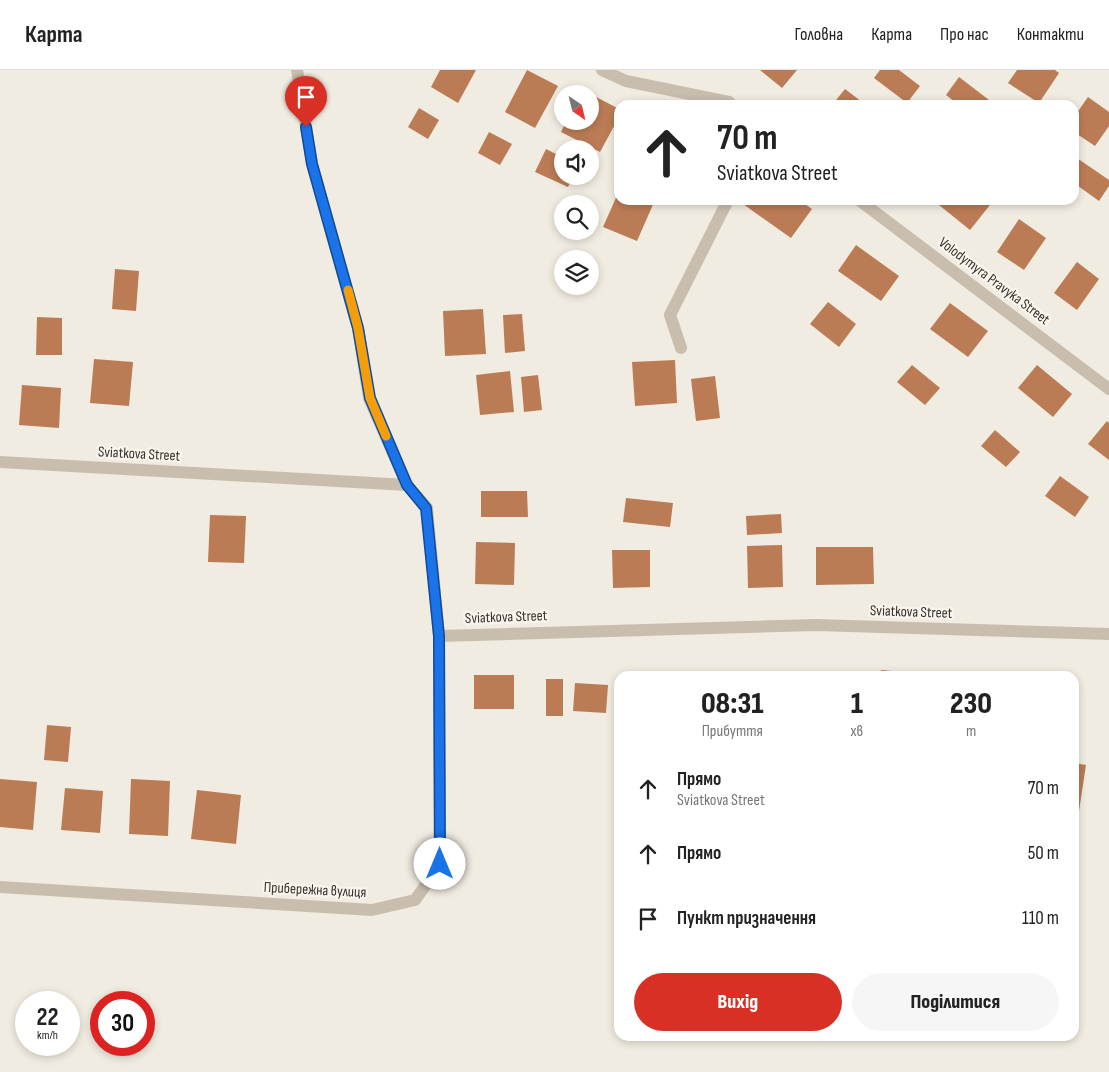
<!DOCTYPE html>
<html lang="uk">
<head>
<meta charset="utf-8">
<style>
	:root { --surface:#fff; --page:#f6f6f6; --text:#222; --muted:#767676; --line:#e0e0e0; --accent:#d93025 }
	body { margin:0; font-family:"Sofia Sans Condensed",sans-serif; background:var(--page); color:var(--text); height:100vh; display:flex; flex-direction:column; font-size:19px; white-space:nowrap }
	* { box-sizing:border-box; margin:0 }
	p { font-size:16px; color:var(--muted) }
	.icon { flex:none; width:28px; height:28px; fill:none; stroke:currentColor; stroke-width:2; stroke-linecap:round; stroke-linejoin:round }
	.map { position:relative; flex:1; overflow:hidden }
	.sheet { position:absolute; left:614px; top:601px; width:465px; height:370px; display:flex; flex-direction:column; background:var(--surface); border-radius:15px; box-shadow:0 2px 8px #0003 }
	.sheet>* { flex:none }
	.top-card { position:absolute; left:614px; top:30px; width:465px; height:105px; border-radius:15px; box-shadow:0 2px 8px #0003; background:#fff; color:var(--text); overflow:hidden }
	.needle { width:32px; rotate:145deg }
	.fabs { position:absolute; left:554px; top:15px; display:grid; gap:10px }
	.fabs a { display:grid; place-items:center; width:45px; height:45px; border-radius:50%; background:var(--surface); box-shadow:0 2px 8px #0003; font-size:25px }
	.speed { position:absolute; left:15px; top:921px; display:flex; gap:10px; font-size:25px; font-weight:700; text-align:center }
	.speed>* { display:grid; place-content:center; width:65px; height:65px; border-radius:50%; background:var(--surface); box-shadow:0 2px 8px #0003; line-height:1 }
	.speed small { font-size:12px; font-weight:400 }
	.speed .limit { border:8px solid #d22; background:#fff; color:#111 }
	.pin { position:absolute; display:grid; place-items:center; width:42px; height:42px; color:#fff; margin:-51px -21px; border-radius:50% 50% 50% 0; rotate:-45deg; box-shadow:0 0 5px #0007 }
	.pin .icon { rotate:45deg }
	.me { position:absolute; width:55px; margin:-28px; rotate:0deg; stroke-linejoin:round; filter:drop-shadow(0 0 4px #0008) }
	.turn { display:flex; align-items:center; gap:18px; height:105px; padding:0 20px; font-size:22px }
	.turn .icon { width:65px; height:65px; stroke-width:2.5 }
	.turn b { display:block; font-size:35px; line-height:42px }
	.eta { display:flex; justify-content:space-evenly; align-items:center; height:85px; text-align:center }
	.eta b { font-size:30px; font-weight:800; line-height:35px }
	.button { display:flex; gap:10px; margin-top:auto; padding:10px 20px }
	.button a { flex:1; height:58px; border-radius:30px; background:var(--accent); color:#fff; font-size:20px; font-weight:800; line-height:58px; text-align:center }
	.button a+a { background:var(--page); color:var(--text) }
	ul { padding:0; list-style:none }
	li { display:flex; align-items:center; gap:15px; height:65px; padding:0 20px }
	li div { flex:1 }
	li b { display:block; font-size:19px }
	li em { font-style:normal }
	header { display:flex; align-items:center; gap:30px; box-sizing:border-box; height:70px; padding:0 25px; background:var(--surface); border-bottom:1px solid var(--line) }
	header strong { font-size:24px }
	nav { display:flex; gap:28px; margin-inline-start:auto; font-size:18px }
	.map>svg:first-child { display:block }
</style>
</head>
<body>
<header>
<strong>Карта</strong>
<nav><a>Головна</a><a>Карта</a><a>Про нас</a><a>Контакти</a></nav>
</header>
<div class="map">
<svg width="1109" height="1002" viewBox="0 0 1109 1002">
	<rect width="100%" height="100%" fill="#f1ece1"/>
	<!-- building -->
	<g fill="#bb7c55">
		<polygon points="440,0 476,0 458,33 431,17"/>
		<polygon points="527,0 558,16 535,58 505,42"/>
		<polygon points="760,0 797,0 782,18"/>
		<polygon points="880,0 899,0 920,16 907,33 874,8"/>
		<polygon points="1017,0 1055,0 1059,3 1039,33 1008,13"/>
		<polygon points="959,7 989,30 985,35 959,35 946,25"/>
		<polygon points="845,19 866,35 832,35"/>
		<polygon points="583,20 619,39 619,47 600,82 561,62 566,51 590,51 590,24 581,24"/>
		<polygon points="1088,27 1109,42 1109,56 1095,76 1074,62 1074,47"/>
		<polygon points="419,38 439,50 428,69 408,57"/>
		<polygon points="489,62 512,74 500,95 478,83"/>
		<polygon points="546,79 562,87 562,106 573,106 568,117 535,102"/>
		<polygon points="1074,86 1109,110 1109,116 1099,131 1074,113"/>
		<polygon points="619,121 619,130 655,130 637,171 603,157"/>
		<polygon points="746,130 799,130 812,139 791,168 743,134"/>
		<polygon points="943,130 994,130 970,160 939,135"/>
		<polygon points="1019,149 1046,168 1024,200 997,182"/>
		<polygon points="856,175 899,206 881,231 838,201"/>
		<polygon points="1077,192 1099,209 1077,240 1054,223"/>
		<polygon points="115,199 139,201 136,241 112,239"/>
		<polygon points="828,232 856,254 839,277 810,254"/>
		<polygon points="950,233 988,261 968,287 930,259"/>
		<polygon points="483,239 486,284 445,286 443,241"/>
		<polygon points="522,244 525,281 505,283 503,245"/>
		<polygon points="37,247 62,248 62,285 36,285"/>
		<polygon points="94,289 133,292 129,336 90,333"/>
		<polygon points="675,290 677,333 635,336 632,292"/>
		<polygon points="912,295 940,318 925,335 897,312"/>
		<polygon points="1037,295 1072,324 1053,347 1018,318"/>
		<polygon points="510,301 514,342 480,345 476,305"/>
		<polygon points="538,305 542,340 524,342 521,307"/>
		<polygon points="715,306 720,348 696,351 691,309"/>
		<polygon points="22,315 61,318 59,358 19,355"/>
		<polygon points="1107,351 1109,353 1109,390 1088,374"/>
		<polygon points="995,360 1020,382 1006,397 981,376"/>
		<polygon points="1060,406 1089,427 1075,447 1045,426"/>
		<polygon points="481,421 527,421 528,447 481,447"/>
		<polygon points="626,428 673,433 670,457 623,452"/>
		<polygon points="781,444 782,463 747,465 746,446"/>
		<polygon points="210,445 246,446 244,493 208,492"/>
		<polygon points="476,472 515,473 514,515 475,514"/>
		<polygon points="782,475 783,517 748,518 747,476"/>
		<polygon points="816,477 873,477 874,514 816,515"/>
		<polygon points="612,480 650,480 650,517 613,518"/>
		<polygon points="881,600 913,603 913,606 881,606"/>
		<rect x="474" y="605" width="40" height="34"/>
		<rect x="546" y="609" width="17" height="37"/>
		<polygon points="575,613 608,615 606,643 573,641"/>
		<polygon points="47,655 71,657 68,692 44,690"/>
		<polygon points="1074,693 1086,695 1079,741 1074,740"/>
		<polygon points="0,709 37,712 33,760 0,757"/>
		<polygon points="131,709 170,711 168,766 129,764"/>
		<polygon points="65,718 103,721 100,763 61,760"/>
		<polygon points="197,720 241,725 236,774 191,769"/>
	</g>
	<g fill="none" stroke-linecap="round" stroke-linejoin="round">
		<!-- minor -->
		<g stroke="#c9beae" stroke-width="12">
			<polyline points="297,0 312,94 358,258 369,328 407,415"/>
			<polyline points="602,0 626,11 729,32 732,35"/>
			<polyline points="859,130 1109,319"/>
			<polyline points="681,278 670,245 728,130"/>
			<polyline points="0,392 407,415 427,438 439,566 816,555 1109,564"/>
			<polyline points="0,817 372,840 415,830 440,795 439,566"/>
		</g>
	</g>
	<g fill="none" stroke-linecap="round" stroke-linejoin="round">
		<!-- route casing -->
		<g stroke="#114b97" stroke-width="12">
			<polyline id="route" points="306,57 312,94 358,258 370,328 407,415 426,438 439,566 440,794"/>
		</g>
		<!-- route -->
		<use href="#route" stroke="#1a73e8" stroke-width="9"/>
		<!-- slow -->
		<polyline stroke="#f59e0b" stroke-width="9" points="348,220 358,258 370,328 386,366"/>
	</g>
	<g text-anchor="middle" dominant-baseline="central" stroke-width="4.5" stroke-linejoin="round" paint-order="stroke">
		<!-- street labels -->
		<g font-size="15" fill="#38312b" stroke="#f9f5ed">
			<text transform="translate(994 211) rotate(37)">Volodymyra Pravyka Street</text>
			<text transform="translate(139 384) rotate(3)">Sviatkova Street</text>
			<text transform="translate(911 542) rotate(2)">Sviatkova Street</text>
			<text transform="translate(506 547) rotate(-2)">Sviatkova Street</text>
			<text transform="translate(315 820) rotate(3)">Прибережна вулиця</text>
		</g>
	</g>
</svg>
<div class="fabs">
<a><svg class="needle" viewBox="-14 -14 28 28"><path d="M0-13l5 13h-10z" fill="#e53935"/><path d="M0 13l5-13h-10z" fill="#767676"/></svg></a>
<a><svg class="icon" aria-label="sound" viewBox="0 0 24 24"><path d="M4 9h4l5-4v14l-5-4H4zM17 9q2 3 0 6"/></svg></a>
<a><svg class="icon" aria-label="search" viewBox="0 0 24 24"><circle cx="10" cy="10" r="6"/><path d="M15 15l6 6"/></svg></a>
<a><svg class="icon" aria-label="layers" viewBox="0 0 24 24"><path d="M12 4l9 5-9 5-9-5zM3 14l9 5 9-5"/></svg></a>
</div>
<div class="speed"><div>22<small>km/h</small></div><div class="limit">30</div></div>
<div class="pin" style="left:306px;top:57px;background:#d93025"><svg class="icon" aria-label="arrive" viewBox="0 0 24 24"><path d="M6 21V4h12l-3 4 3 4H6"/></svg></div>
<svg class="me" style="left:440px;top:794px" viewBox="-20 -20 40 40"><circle r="19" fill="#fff"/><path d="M0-13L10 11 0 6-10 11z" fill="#1a73e8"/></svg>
<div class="top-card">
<div class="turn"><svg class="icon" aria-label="ahead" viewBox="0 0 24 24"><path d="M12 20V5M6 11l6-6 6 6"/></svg><div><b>70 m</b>Sviatkova Street</div></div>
</div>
<section class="sheet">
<div class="eta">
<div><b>08:31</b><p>Прибуття</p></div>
<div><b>1</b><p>хв</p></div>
<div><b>230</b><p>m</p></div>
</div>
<ul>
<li><svg class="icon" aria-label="ahead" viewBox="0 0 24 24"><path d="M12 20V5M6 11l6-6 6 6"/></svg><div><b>Прямо</b><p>Sviatkova Street</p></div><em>70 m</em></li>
<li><svg class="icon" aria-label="ahead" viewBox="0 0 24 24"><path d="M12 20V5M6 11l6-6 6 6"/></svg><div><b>Прямо</b></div><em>50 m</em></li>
<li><svg class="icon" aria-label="arrive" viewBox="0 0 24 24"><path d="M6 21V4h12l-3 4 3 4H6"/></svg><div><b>Пункт призначення</b></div><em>110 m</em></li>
</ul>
<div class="button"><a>Вихід</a><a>Поділитися</a></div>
</section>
</div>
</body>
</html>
